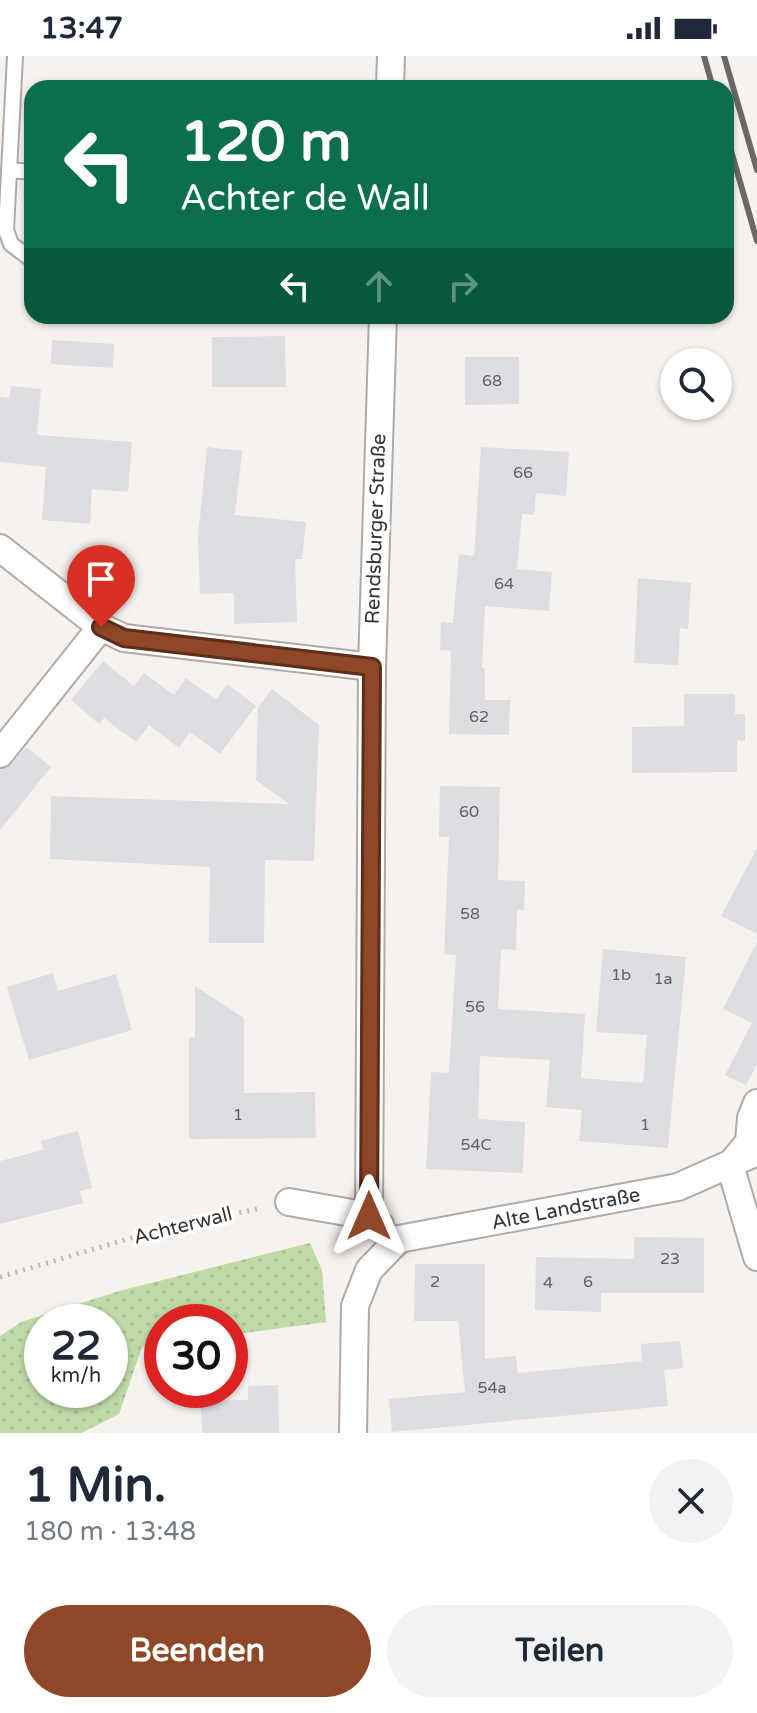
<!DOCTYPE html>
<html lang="de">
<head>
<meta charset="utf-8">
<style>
	:root { --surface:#fff; --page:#f2f2f3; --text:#1f2937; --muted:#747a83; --accent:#8f4727 }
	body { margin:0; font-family:"Varela Round",sans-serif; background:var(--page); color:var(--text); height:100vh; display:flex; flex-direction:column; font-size:30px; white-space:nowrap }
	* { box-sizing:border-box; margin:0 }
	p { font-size:26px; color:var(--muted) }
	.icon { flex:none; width:44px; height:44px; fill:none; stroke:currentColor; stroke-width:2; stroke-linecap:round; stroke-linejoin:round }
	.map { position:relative; height:1377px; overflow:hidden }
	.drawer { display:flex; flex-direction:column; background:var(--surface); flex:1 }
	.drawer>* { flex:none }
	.hud { position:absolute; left:24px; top:24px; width:710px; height:244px; border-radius:24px; box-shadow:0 2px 6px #0004; background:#0b6e4f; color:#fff; overflow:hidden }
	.controls { position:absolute; left:660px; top:292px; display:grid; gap:16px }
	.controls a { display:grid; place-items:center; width:72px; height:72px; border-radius:50%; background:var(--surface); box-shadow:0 2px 6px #0004; font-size:40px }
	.speed { position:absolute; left:24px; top:1248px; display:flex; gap:16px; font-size:40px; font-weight:700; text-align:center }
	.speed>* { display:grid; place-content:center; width:104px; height:104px; border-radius:50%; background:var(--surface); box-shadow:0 2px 6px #0004; line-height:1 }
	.speed small { font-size:20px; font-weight:400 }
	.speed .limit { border:12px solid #d22; background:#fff; color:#111 }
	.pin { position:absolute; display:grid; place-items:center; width:68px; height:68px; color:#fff; margin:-82px -34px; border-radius:50% 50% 50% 0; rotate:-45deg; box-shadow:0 0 8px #0007 }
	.pin .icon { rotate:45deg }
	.me { position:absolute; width:88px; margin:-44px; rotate:0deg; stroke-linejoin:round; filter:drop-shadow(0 0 6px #0008) }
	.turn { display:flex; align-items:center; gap:28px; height:168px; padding:0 24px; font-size:36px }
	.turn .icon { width:104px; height:104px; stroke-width:2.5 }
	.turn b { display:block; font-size:56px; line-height:68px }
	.lanes { display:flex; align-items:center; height:76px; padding:0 24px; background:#0003; justify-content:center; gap:40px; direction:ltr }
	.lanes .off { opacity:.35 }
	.round { display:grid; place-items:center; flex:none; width:84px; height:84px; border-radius:42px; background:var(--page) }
	.summary { display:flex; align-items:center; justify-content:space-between; height:136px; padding:0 24px }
	h1 { font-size:48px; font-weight:800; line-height:60px }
	.action { display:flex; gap:16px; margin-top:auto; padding:16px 24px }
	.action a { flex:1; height:92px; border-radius:48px; background:var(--accent); color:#fff; font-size:32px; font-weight:800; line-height:92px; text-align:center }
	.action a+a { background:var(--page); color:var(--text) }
	.status { display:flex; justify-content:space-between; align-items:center; height:56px; padding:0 40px; background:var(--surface); direction:ltr }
	.status svg { height:22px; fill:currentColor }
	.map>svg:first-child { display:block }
</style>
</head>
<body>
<div class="status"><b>13:47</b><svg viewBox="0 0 49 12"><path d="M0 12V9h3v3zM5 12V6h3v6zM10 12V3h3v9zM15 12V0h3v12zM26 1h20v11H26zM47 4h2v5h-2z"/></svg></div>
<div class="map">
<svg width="757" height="1377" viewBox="0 0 757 1377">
	<defs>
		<pattern id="grass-dots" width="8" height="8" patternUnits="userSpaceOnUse" patternTransform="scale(2)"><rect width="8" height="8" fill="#bddaa7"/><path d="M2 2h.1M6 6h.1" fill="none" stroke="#a3bc90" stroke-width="1.8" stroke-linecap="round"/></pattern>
	</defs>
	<rect width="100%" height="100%" fill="#f8f2ee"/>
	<!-- grass -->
	<path fill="url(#grass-dots)" fill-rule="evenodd" d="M310 1187 322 1214 326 1266 230 1279V1266H162V1288L142 1291 119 1358 81 1377H0V1280L21 1266 123 1234ZM42 1266H110V1334H42Z"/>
	<!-- building -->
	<g fill="#dddde2">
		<polygon points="285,280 286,331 212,331 212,281"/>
		<polygon points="52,284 114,288 113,312 51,308"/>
		<polygon points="465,301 519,301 519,348 465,349"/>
		<polygon points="11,330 41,333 37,379 132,386 128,436 92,433 90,468 42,464 46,411 0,406 0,341 9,342"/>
		<polygon points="207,391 242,395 235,459 306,466 302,503 295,503 297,566 234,568 234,537 200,538 198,482"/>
		<polygon points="481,391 569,396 566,440 536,437 534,459 522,458 517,513 552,516 549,555 485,550 482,612 485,612 485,644 510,644 509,679 449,678 451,595 440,594 441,566 453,567 459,498 474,500"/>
		<polygon points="638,522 691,527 688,573 680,572 678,609 634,607"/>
		<polygon points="103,605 134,630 144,617 174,639 186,622 216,644 227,628 256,650 220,698 190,676 179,692 149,669 136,686 104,662 99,668 71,644"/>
		<polygon points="272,633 319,669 314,805 265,804 264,887 209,887 210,811 50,803 51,740 289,748 256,724 258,651"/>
		<polygon points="684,638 735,638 735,658 745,658 745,685 737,684 737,716 632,717 632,671 684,670"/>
		<polygon points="26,691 51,711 0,774 0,714 12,708"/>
		<polygon points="440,730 500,731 498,824 525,825 524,854 517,854 516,894 501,893 498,953 585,958 581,1022 643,1027 647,979 596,976 603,893 686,901 668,1092 579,1085 582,1054 546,1051 550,1004 480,1000 478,1063 525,1066 523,1117 426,1113 431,1016 449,1017 456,899 444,898 449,781 439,781"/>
		<polygon points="757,792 757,878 721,860"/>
		<polygon points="757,886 757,1008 746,1029 725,1019 752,967 723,953"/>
		<polygon points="53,917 58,935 116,918 132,974 29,1004 7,931"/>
		<polygon points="195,930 244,962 244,1037 315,1036 316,1082 189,1083 189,981 195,981"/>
		<polygon points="78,1075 92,1132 80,1135 83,1147 0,1168 0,1105 43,1094 41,1085"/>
		<polygon points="634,1181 704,1182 704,1237 601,1237 601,1256 535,1254 536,1201 634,1203"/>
		<polygon points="415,1208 485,1208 485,1303 516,1300 518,1317 642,1305 641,1288 680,1285 683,1312 664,1314 668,1350 392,1376 389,1343 465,1336 458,1265 414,1265"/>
		<polygon points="278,1329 279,1377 202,1377 201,1345 248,1344 248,1330"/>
	</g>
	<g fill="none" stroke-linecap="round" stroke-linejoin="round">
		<!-- lane casing -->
		<g stroke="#b0aaa7" stroke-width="18">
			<g id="lane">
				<polyline points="15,0 6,174 11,188 32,204"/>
				<polyline points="9,114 32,116"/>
			</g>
		</g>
		<!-- street casing -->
		<g stroke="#b0aaa7" stroke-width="30">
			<g id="street">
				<polyline points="390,32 391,0"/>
				<polyline points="0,492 101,571 124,582 372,611"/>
				<polyline points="0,698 101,571"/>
				<polyline points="757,1047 751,1062 749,1086 730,1109 757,1201"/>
				<polyline points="289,1146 369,1160 380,1169"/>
				<polyline points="369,1160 372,611 383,260"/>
				<polyline points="399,1183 678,1131 757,1096"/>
				<polyline points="353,1377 355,1250 369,1214 399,1183"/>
			</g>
		</g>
		<!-- path -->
		<polyline stroke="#bdb8b4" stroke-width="5" stroke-dasharray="2 6" stroke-linecap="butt" points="0,1221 168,1171 262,1152"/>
		<!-- lane -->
		<use href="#lane" stroke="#fff" stroke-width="14"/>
		<!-- street -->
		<use href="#street" stroke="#fff" stroke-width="26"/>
		<!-- rail -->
		<g stroke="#6b6866" stroke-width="6">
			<polyline points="704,0 713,32"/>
			<polyline points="724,0 757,114"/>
			<polyline points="726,77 757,185"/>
		</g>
	</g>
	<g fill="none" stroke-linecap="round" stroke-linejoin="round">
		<!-- route casing -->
		<g stroke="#5d2e19" stroke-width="20">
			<polyline id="route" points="101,571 124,582 372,611 369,1160"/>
		</g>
		<!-- route -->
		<use href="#route" stroke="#8f4727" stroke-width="14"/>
	</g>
	<g text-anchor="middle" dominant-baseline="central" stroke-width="7" stroke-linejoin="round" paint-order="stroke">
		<!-- number labels -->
		<g font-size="16" fill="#605f5f">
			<text x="492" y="325">68</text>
			<text x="523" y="417">66</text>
			<text x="504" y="528">64</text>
			<text x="479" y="661">62</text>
			<text x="469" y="756">60</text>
			<text x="470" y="858">58</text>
			<text x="621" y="919">1b</text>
			<text x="663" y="923">1a</text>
			<text x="475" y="951">56</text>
			<text x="238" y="1059">1</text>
			<text x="645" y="1069">1</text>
			<text x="476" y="1089">54C</text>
			<text x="670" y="1203">23</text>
			<text x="435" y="1226">2</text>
			<text x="588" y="1226">6</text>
			<text x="548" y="1227">4</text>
			<text x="492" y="1332">54a</text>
		</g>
		<!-- street labels -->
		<g font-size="20" fill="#373533" stroke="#fff">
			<text transform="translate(376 473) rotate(-88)">Rendsburger Straße</text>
			<text transform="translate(566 1153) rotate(-11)">Alte Landstraße</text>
			<text transform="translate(183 1170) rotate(-14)">Achterwall</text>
		</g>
	</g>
</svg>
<div class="controls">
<a><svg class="icon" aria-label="search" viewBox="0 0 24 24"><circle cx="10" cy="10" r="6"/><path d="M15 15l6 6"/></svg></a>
</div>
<div class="speed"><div>22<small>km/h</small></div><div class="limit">30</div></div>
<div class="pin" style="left:101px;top:571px;background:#d93025"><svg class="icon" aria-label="arrive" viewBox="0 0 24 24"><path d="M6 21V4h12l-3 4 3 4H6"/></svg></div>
<svg class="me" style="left:369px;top:1160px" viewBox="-20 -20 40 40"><path d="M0-17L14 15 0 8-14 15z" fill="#8f4727" stroke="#fff" stroke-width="4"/></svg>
<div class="hud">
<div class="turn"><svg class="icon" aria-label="left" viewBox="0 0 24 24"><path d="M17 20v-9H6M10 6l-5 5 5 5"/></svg><div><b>120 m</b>Achter de Wall</div></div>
<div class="lanes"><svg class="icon" aria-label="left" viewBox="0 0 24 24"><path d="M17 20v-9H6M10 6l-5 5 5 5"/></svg><svg class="icon off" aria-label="ahead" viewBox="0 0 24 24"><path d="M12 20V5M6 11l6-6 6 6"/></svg><svg class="icon off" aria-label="right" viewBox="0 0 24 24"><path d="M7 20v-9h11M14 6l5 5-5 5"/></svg></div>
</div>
</div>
<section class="drawer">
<div class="summary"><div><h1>1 Min.</h1><p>180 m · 13:48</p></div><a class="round"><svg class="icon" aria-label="close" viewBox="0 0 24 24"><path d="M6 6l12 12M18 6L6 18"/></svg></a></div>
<div class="action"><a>Beenden</a><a>Teilen</a></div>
</section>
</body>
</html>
